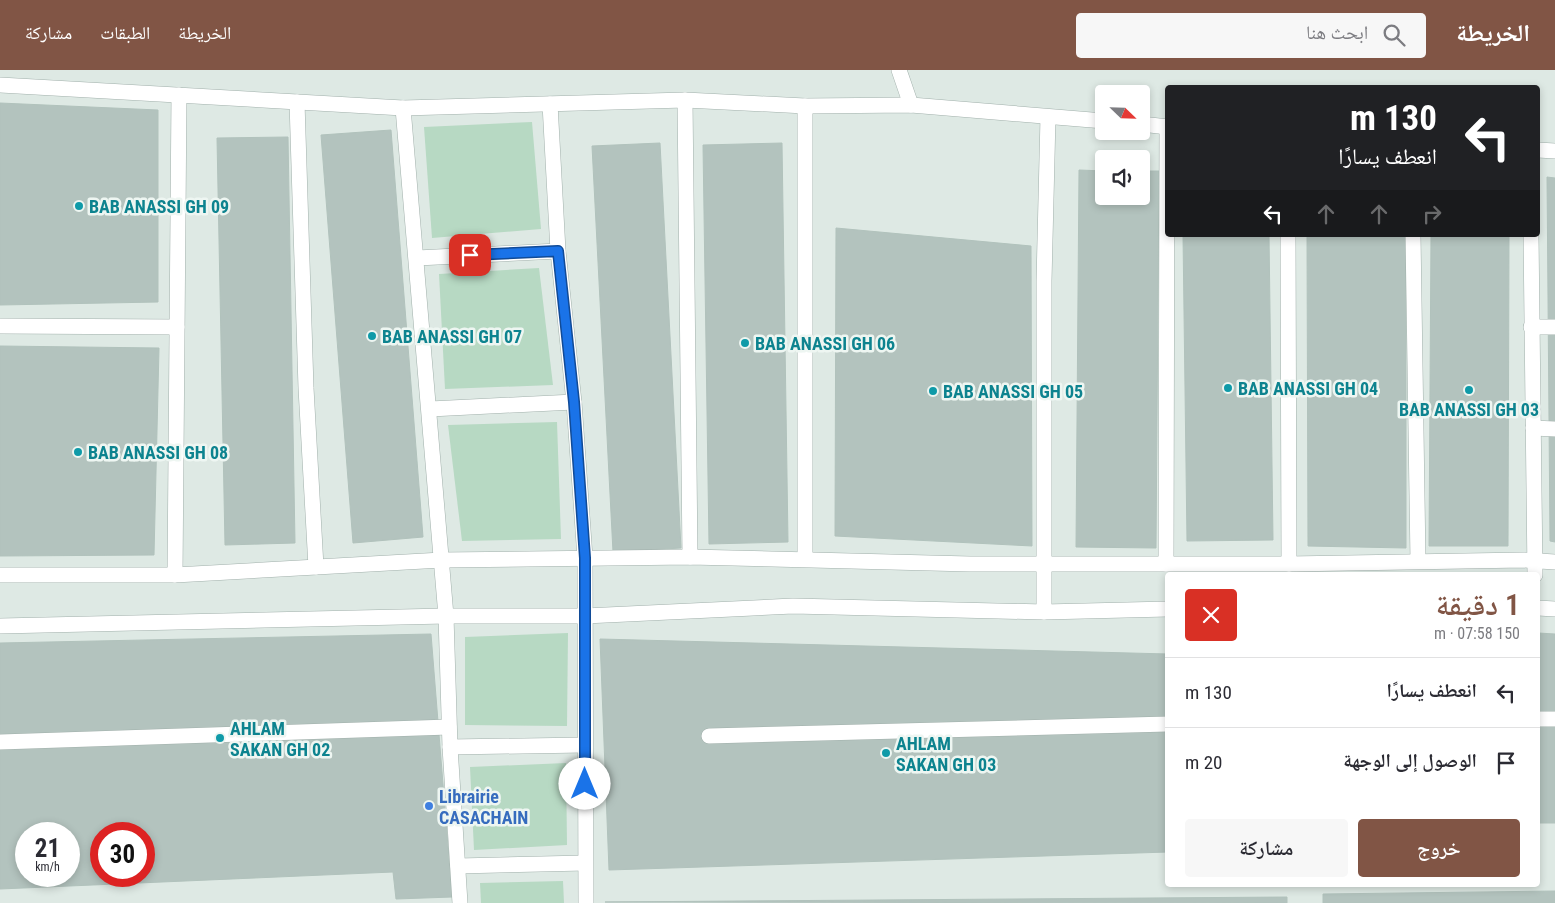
<!DOCTYPE html>
<html lang="ar">
<head>
<meta charset="utf-8">
<style>
	:root { --surface:#fff; --page:#f7f7f7; --text:#2b2b33; --muted:#7c7c81; --line:#e1e1e2; --accent:#815545 }
	body { margin:0; font-family:"Roboto Condensed","Noto Naskh Arabic",sans-serif; background:var(--page); color:var(--text); direction:rtl; height:100vh; display:flex; flex-direction:column; font-size:19px; white-space:nowrap }
	* { box-sizing:border-box; margin:0 }
	p { font-size:16px; color:var(--muted) }
	.icon { flex:none; width:28px; height:28px; fill:none; stroke:currentColor; stroke-width:2; stroke-linecap:round; stroke-linejoin:round }
	.map { position:relative; flex:1; overflow:hidden; direction:ltr }
	.side { position:absolute; left:1165px; top:502px; width:375px; height:315px; display:flex; flex-direction:column; background:var(--surface); border-radius:5px; box-shadow:0 2px 8px #0003; direction:rtl }
	.side>* { flex:none }
	.top-card { position:absolute; left:1165px; top:15px; width:375px; height:152px; border-radius:5px; box-shadow:0 2px 8px #0003; direction:rtl; background:#202124; color:#fff; overflow:hidden }
	.needle { width:32px; rotate:113deg }
	.controls { position:absolute; left:1095px; top:15px; display:grid; gap:10px }
	.controls a { display:grid; place-items:center; width:55px; height:55px; border-radius:5px; background:var(--surface); box-shadow:0 2px 8px #0003; font-size:25px }
	.speed { position:absolute; left:15px; top:752px; display:flex; gap:10px; font-size:25px; font-weight:700; text-align:center }
	.speed>* { display:grid; place-content:center; width:65px; height:65px; border-radius:50%; background:var(--surface); box-shadow:0 2px 8px #0003; line-height:1 }
	.speed small { font-size:12px; font-weight:400 }
	.speed .limit { border:8px solid #d22; background:#fff; color:#111 }
	.pin { position:absolute; display:grid; place-items:center; width:42px; height:42px; color:#fff; margin:-21px; border-radius:10px; box-shadow:0 2px 8px #0006 }
	.me { position:absolute; width:55px; margin:-28px; rotate:0deg; stroke-linejoin:round; filter:drop-shadow(0 0 4px #0008) }
	.turn { display:flex; align-items:center; gap:18px; height:105px; padding:0 20px; font-size:22px }
	.turn .icon { width:65px; height:65px; stroke-width:2.5 }
	.turn b { display:block; font-size:35px; line-height:42px }
	.lanes { display:flex; align-items:center; height:48px; padding:0 20px; background:#0003; justify-content:center; gap:25px; direction:ltr }
	.lanes .off { opacity:.35 }
	.round { display:grid; place-items:center; flex:none; width:52px; height:52px; border-radius:5px; background:var(--page) }
	.headline { display:flex; align-items:center; justify-content:space-between; height:85px; padding:0 20px }
	h1 { font-size:30px; font-weight:600; line-height:38px; color:var(--accent) }
	.cta { display:flex; gap:10px; margin-top:auto; padding:10px 20px }
	.cta a { flex:1; height:58px; border-radius:5px; background:var(--accent); color:#fff; font-size:20px; font-weight:600; line-height:58px; text-align:center }
	.cta a+a { background:var(--page); color:var(--text) }
	ul { padding:0; list-style:none }
	li { display:flex; align-items:center; gap:15px; height:70px; padding:0 20px; border-top:1px solid var(--line) }
	li div { flex:1 }
	li b { display:block; font-size:19px }
	li em { font-style:normal }
	header { display:flex; align-items:center; gap:30px; box-sizing:border-box; height:70px; padding:0 25px; background:var(--accent); color:#fff }
	header strong { font-size:24px }
	nav { display:flex; gap:28px; margin-inline-start:auto; font-size:18px }
	.search { width:350px; height:45px; background:var(--page); display:flex; align-items:center; gap:12px; box-sizing:border-box; padding:0 18px; border-radius:5px; color:var(--muted); font-size:19px }
	.map>svg:first-child { display:block }
</style>
</head>
<body>
<header>
<strong>الخريطة</strong>
<div class="search"><svg class="icon" aria-label="search" viewBox="0 0 24 24"><circle cx="10" cy="10" r="6"/><path d="M15 15l6 6"/></svg>ابحث هنا</div>
<nav><a>الخريطة</a><a>الطبقات</a><a>مشاركة</a></nav>
</header>
<div class="map">
<svg width="1555" height="833" viewBox="0 0 1555 833">
	<rect width="100%" height="100%" fill="#dee9e4"/>
	<!-- green -->
	<g fill="#b7d9c3">
		<polygon points="532,52 541,159 432,168 424,57"/>
		<polygon points="539,198 553,315 445,319 439,204"/>
		<polygon points="557,352 561,469 462,471 448,355"/>
		<polygon points="568,563 567,656 465,655 465,567"/>
		<polygon points="566,693 567,775 474,780 470,697"/>
		<polygon points="563,811 564,833 481,833 480,813"/>
	</g>
	<!-- building -->
	<g fill="#b3c3be" stroke="#b1c2bc" fill-rule="evenodd">
		<polygon points="0,33 158,40 158,232 0,235"/>
		<polygon points="391,60 423,467 353,473 321,65"/>
		<polygon points="288,67 295,473 225,475 217,68"/>
		<polygon points="660,73 681,478 613,482 592,76"/>
		<polygon points="782,73 788,472 709,474 703,75"/>
		<polygon points="1079,100 1104,101 1104,126 1141,126 1141,101 1159,101 1156,478 1076,477"/>
		<polygon points="1547,107 1555,108 1555,472 1550,471"/>
		<polygon points="836,158 1031,176 1032,476 835,466"/>
		<polygon points="1183,165 1269,165 1273,470 1187,471"/>
		<polygon points="1307,165 1406,165 1406,478 1308,476"/>
		<polygon points="1431,165 1509,165 1508,476 1429,476"/>
		<polygon points="0,276 159,278 154,485 0,486"/>
		<polygon points="1538,563 1555,564 1555,753 1538,753"/>
		<path d="M431 564 452 827 396 829 393 802 0 819V573ZM26 764H69V806H26ZM101 764H144V806H101Z"/>
		<polygon points="600,569 1168,584 1168,782 609,800"/>
		<polygon points="1555,821 1555,833 1323,833 1323,824"/>
		<polygon points="1287,827 1287,833 605,832"/>
	</g>
	<g fill="none" stroke-linecap="round" stroke-linejoin="round">
		<!-- minor casing -->
		<g stroke="#a1b0ab" stroke-width="16">
			<g id="minor">
				<polyline points="899,0 911,35"/>
				<polyline points="0,15 403,38 685,30 805,36 911,35 1104,51"/>
				<polyline points="685,30 690,487"/>
				<polyline points="297,32 306,318 316,497"/>
				<polyline points="550,34 558,181 574,332 585,488 586,833"/>
				<polyline points="805,36 805,488"/>
				<polyline points="403,38 446,546 450,677 460,833"/>
				<polyline points="1141,54 1168,57"/>
				<polyline points="1538,80 1555,81"/>
				<polyline points="1288,165 1289,494"/>
				<polyline points="1413,165 1418,491"/>
				<polyline points="1531,165 1535,505"/>
				<polyline points="417,188 558,181"/>
				<polyline points="0,256 177,257"/>
				<polyline points="1531,257 1555,257"/>
				<polyline points="430,339 574,332"/>
				<polyline points="1533,358 1555,359"/>
				<polyline points="1166,494 1167,57"/>
				<polyline points="0,505 175,505 442,490 690,487 970,494 1289,494 1524,490 1555,492"/>
				<polyline points="175,505 179,25"/>
				<polyline points="1538,538 1555,539"/>
				<polyline points="1044,542 1044,211 1048,47"/>
				<polyline points="0,556 446,546 585,546 793,536 1044,542 1168,539"/>
				<polyline points="1538,649 1555,649"/>
				<polyline points="709,666 1168,654"/>
				<polyline points="0,672 449,657"/>
				<polyline points="450,677 585,675"/>
				<polyline points="458,796 585,793"/>
			</g>
		</g>
		<!-- minor -->
		<use href="#minor" stroke="#fff" stroke-width="15"/>
	</g>
	<g fill="none" stroke-linecap="round" stroke-linejoin="round">
		<!-- route casing -->
		<g stroke="#114b97" stroke-width="12">
			<polyline id="route" points="470,185 558,181 574,332 585,488 585,714"/>
		</g>
		<!-- route -->
		<use href="#route" stroke="#1a73e8" stroke-width="9"/>
	</g>
	<!-- markers -->
	<g fill="#0f9aa8" stroke="#eef6f2" stroke-width="2">
		<circle cx="79" cy="136" r="5"/>
		<circle cx="372" cy="266" r="5"/>
		<circle cx="745" cy="273" r="5"/>
		<circle cx="1228" cy="318" r="5"/>
		<circle cx="1469" cy="320" r="5"/>
		<circle cx="933" cy="321" r="5"/>
		<circle cx="78" cy="382" r="5"/>
		<circle cx="220" cy="668" r="5"/>
		<circle cx="886" cy="683" r="5"/>
	</g>
	<circle fill="#3f7fe0" stroke="#eef6f2" stroke-width="2" cx="429" cy="736" r="5"/>
	<g text-anchor="middle" dominant-baseline="central" stroke-width="5" stroke-linejoin="round" paint-order="stroke">
		<!-- culture labels -->
		<g font-size="18" font-weight="bold" fill="#0d838f" stroke="#eef6f2" text-anchor="start">
			<text x="89" y="136">BAB ANASSI GH 09</text>
			<text x="382" y="266">BAB ANASSI GH 07</text>
			<text x="755" y="273">BAB ANASSI GH 06</text>
			<text x="1238" y="318">BAB ANASSI GH 04</text>
			<text x="943" y="321">BAB ANASSI GH 05</text>
			<text x="1469" y="339" text-anchor="middle">BAB ANASSI GH 03</text>
			<text x="88" y="382">BAB ANASSI GH 08</text>
			<text x="230" y="658">AHLAM<tspan x="230" dy="21">SAKAN GH 02</tspan></text>
			<text x="896" y="673">AHLAM<tspan x="896" dy="21">SAKAN GH 03</tspan></text>
		</g>
		<!-- shop labels -->
		<g font-size="18" font-weight="bold" fill="#366cbe" stroke="#eef6f2" text-anchor="start">
			<text x="439" y="726">Librairie<tspan x="439" dy="21">CASACHAIN</tspan></text>
		</g>
	</g>
</svg>
<div class="controls">
<a><svg class="needle" viewBox="-14 -14 28 28"><path d="M0-13l5 13h-10z" fill="#e53935"/><path d="M0 13l5-13h-10z" fill="#7c7c81"/></svg></a>
<a><svg class="icon" aria-label="sound" viewBox="0 0 24 24"><path d="M4 9h4l5-4v14l-5-4H4zM17 9q2 3 0 6"/></svg></a>
</div>
<div class="speed"><div>21<small>km/h</small></div><div class="limit">30</div></div>
<div class="pin" style="left:470px;top:185px;background:#d93025"><svg class="icon" aria-label="arrive" viewBox="0 0 24 24"><path d="M6 21V4h12l-3 4 3 4H6"/></svg></div>
<svg class="me" style="left:585px;top:714px" viewBox="-20 -20 40 40"><circle r="19" fill="#fff"/><path d="M0-13L10 11 0 6-10 11z" fill="#1a73e8"/></svg>
<div class="top-card">
<div class="turn"><svg class="icon" aria-label="left" viewBox="0 0 24 24"><path d="M17 20v-9H6M10 6l-5 5 5 5"/></svg><div><b>130 m</b>انعطف يسارًا</div></div>
<div class="lanes"><svg class="icon" aria-label="left" viewBox="0 0 24 24"><path d="M17 20v-9H6M10 6l-5 5 5 5"/></svg><svg class="icon off" aria-label="ahead" viewBox="0 0 24 24"><path d="M12 20V5M6 11l6-6 6 6"/></svg><svg class="icon off" aria-label="ahead" viewBox="0 0 24 24"><path d="M12 20V5M6 11l6-6 6 6"/></svg><svg class="icon off" aria-label="right" viewBox="0 0 24 24"><path d="M7 20v-9h11M14 6l5 5-5 5"/></svg></div>
</div>
<section class="side">
<div class="headline"><div><h1>1 دقيقة</h1><p>150 m · 07:58</p></div><a class="round" style="background:#d93025;color:#fff"><svg class="icon" aria-label="close" viewBox="0 0 24 24"><path d="M6 6l12 12M18 6L6 18"/></svg></a></div>
<ul>
<li><svg class="icon" aria-label="left" viewBox="0 0 24 24"><path d="M17 20v-9H6M10 6l-5 5 5 5"/></svg><div><b>انعطف يسارًا</b></div><em>130 m</em></li>
<li><svg class="icon" aria-label="arrive" viewBox="0 0 24 24"><path d="M6 21V4h12l-3 4 3 4H6"/></svg><div><b>الوصول إلى الوجهة</b></div><em>20 m</em></li>
</ul>
<div class="cta"><a>خروج</a><a>مشاركة</a></div>
</section>
</div>
</body>
</html>
